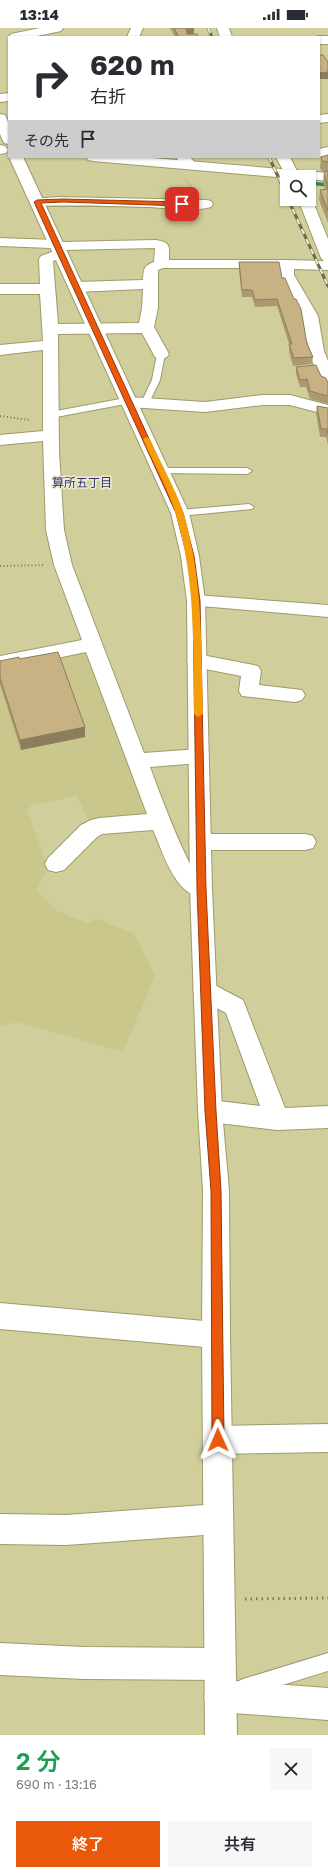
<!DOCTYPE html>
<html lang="ja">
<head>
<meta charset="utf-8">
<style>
	:root { --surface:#fff; --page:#f7f7f7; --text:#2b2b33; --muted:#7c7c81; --accent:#ea580c }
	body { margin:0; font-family:"Golos Text","Noto Sans JP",sans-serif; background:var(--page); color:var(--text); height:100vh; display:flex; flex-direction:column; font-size:15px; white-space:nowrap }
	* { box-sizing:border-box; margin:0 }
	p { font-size:13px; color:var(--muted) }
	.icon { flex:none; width:22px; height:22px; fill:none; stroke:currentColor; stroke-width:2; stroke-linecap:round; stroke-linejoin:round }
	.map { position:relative; height:1707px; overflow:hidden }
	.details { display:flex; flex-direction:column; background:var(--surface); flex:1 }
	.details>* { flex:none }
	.guide { position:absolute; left:8px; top:8px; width:312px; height:122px; border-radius:0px; box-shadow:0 1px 3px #0004; background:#fff; color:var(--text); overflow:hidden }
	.controls { position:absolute; left:280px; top:142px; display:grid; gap:8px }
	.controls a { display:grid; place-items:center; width:36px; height:36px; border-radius:0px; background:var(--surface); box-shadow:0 1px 3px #0004; font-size:20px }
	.pin { position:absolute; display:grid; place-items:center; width:34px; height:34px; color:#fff; margin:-17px; border-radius:8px; box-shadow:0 2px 6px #0006 }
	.me { position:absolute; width:44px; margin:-22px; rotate:359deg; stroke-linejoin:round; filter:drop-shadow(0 0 3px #0008) }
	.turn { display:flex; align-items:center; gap:14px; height:84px; padding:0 16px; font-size:18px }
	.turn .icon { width:52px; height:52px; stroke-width:2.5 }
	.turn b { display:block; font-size:28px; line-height:34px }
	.then { display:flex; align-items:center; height:38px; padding:0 16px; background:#0003; gap:8px; font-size:15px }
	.round { display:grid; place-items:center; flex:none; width:42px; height:42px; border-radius:0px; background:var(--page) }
	.headline { display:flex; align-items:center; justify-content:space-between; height:68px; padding:0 16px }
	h1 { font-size:24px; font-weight:600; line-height:30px; color:#1e9e55 }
	.button { display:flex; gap:8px; margin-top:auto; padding:8px 16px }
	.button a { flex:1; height:46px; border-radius:0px; background:var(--accent); color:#fff; font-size:16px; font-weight:600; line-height:46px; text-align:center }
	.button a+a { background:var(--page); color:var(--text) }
	.status { display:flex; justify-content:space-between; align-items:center; height:28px; padding:0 20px; background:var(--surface); direction:ltr }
	.status svg { height:11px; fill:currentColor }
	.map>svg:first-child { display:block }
</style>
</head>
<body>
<div class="status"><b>13:14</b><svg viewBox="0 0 49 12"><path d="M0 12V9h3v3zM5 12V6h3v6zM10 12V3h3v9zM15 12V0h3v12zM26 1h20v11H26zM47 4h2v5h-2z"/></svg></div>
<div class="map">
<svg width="328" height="1707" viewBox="0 0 328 1707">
	<rect width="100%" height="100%" fill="#d0ce9b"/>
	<!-- built -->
	<polygon fill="#cac78c" points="79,624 89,627 147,783 141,790 90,795 77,768 32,777 27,781 48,841 36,862 57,883 87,895 97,891 134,906 155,947 123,1024 17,994 0,998 0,639"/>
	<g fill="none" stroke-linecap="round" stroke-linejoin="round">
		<!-- stream -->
		<polyline stroke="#2b8766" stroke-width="3.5" points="309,155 328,157"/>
		<!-- lane casing -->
		<g stroke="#9e9b6a" stroke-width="2">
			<g id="lane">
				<polygon points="161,323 165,326 160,352 148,377 142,377 141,375 152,352 157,326"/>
				<polygon points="120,371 129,371 133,374 129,377 120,377 51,390 46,387 51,384"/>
				<polygon points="161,440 247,440 252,443 247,446 158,445 156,443 158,441"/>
				<polygon points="249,476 254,479 252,481 180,488 175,485 180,482"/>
				<polygon points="328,1625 328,1643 243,1669 237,1666 234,1660 237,1654 243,1651"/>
			</g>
		</g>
		<!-- street casing -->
		<g stroke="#9e9b6a" stroke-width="2">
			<g id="street">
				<polygon points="40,0 63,0 61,3 32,9 9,9 11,6"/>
				<polygon points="131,0 143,0 139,9 127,9"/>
				<polygon points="217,0 229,0 232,9 220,9"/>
				<polygon points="319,8 328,8 328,16 319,16 319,9 316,9"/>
				<polygon points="9,65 9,73 0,74 0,66"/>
				<polygon points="328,86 328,94 319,95 319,87"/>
				<polygon points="0,117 5,118 8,122 6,125 0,126"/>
				<polygon points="328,119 328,127 319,129 319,121"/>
				<path d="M176 129H190L196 136 194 139C185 141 181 136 176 129Z"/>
				<polygon points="276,129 290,129 298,145 296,148 286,148"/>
				<path d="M309 168 312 171 328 211V242L294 241V247L318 288 324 323 328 333V357L322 355 320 352 308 323 302 288 280 247V240H163L158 242V280L154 299 169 326 167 329 161 331 155 329 142 305 58 306 59 424 64 502 72 537 144 725 199 721 206 723 209 728 206 733 199 735 150 739C163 774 176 809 193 842 197 850 207 852 212 861L209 867C177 877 163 823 153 802L102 806 97 809 64 842 56 844 48 842 45 836 48 830 81 797 91 792 99 790 147 786 86 624 0 642V628L82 612 54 537 46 502 43 413 0 417V407L43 403V322L0 327V317L43 313 40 266H0V256H40L39 231 41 228 57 222 51 220 0 218V210L56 212 62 214 156 212C171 215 169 217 169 232H287L324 233 321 230 298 171H309ZM155 220 154 234C143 238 144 241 143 252L76 254 71 256 68 259 71 262 76 264 143 261 142 280 139 295 58 296 53 233 65 229 67 226 63 222Z"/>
				<path d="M58 169 206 172 211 173 213 176 211 179C192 184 169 180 150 179 112 178 75 177 37 178L32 177 30 174 32 171Z"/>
				<polygon points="263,367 290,367 328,377 328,387 290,377 263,377 205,384 129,379 123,377 121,374 123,371 129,369 205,374"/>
				<polygon points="196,567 328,577 328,589 189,577 187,573 189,569"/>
				<polygon points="197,626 258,638 261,643 259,657 302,662 305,667 302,672 295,674 242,668 239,663 241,648 190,638 187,633 190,628"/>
				<polygon points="200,806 305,806 313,808 316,814 313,820 305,822 200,822 192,820 189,814 192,808"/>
				<polygon points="205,952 243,972 285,1080 328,1078 328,1100 277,1102 210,1094 201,1091 198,1083 201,1075 210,1072 260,1078 226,985 197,969 193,962 197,955"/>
				<polygon points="0,1275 216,1294 226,1298 230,1307 226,1316 216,1320 0,1301"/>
				<polygon points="328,1396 328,1424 218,1426 208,1422 204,1412 208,1402 218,1398"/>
				<polygon points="218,1476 228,1481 233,1491 228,1501 218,1506 66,1517 0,1516 0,1486 66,1487"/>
				<polygon points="0,1615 84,1619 219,1620 230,1625 235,1636 230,1647 219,1652 84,1651 0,1647"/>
				<polygon points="220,1652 328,1660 328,1692 220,1684 209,1679 204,1668 209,1657"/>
			</g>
		</g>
		<!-- secondary casing -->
		<g stroke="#9e9b6a" stroke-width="2">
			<g id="secondary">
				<polygon points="0,86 5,87 9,96 9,116 4,115 0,106"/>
				<polygon points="9,129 23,129 189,485 199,528 205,573 212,861 222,1083 229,1163 230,1307 237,1707 205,1707 202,1307 203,1163 198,1083 190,861 187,573 181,528 171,485"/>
				<polygon points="86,129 141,129 328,145 328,153 309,151 309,149 287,150 93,133 88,132"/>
			</g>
		</g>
		<!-- path-far2 -->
		<polyline stroke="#7c7a57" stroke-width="1.5" stroke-dasharray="0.5 2" stroke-linecap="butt" points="186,152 193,161"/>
		<!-- path-far1 -->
		<g stroke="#7c7a57" stroke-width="2" stroke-dasharray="1 2.5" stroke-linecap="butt">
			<polyline points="0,388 29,392"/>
			<polyline points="0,538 44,537"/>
		</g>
		<!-- path -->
		<polyline stroke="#7c7a57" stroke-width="3" stroke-dasharray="1.5 4" stroke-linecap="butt" points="245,1571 328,1570"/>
		<!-- lane -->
		<use href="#lane" fill="#fff" fill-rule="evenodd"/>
		<!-- street -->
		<use href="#street" fill="#fff" fill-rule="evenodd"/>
		<!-- secondary -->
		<use href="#secondary" fill="#fff" fill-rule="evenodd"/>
		<!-- rail casing -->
		<g stroke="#6d6b4b" stroke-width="3">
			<g id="rail">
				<polyline points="208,0 212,9"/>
				<polyline points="269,129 287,168"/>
				<polyline points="288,171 328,258"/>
			</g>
		</g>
		<!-- rail -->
		<use href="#rail" stroke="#eeedd4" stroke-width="2" stroke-dasharray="5.5" stroke-linecap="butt"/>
	</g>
	<!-- wall -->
	<g fill="#ac9972">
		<polygon points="170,0 193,0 194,6 198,9 175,9"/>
		<polygon points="328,127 328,195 319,172 320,162 325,161 323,154 324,144 327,144 321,143 320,139 321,129"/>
		<polygon points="239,234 282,250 313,329 312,336 293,338 289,324 289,316 277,278 255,279 252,269 242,269 239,242"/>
		<polygon points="296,339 321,348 328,355 328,376 310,371 306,359 300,359 296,346"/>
		<polygon points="317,378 328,380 328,417 326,409 320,409 316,385"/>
		<polygon points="19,631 85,699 85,709 21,722 0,656 0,633"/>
	</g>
	<!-- shaded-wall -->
	<g fill="#8c7d5c">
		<polygon points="186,1 194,1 193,9 186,9"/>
		<polygon points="328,44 328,51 319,51 319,45"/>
		<polygon points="85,699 85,709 21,722 20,712"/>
	</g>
	<!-- building -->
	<g fill="#c8b284" stroke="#8c7d5c">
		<polygon points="174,0 193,0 194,1 186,1 187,6 197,6 198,9 179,9"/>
		<polygon points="319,27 323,27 328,34 328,44 319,45"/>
		<polygon points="328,127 328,134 322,133 321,129"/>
		<polygon points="328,143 328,160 324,144"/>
		<polygon points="328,161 328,183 320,162"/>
		<polygon points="239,234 279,234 282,250 285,250 294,271 296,271 301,281 307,316 313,329 294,330 289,316 292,316 277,271 255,272 252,262 242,262"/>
		<polygon points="316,337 321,348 326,350 328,355 328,368 310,363 307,351 300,352 296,339"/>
		<polygon points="317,378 328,380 328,406 327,401 321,401"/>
		<polygon points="58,624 85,699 20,712 0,650 0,633 19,629 19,631"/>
	</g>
	<!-- route -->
	<polygon fill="#ea580c" stroke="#983908" points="63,171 182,174 185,176 182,178 63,174 41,175 183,485 194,528 200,573 206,861 216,1083 221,1163 224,1412 222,1416 218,1417 214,1416 212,1412 211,1163 205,1083 197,861 193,573 187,528 176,485 34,174 37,172"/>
	<!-- slow -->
	<path fill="#f59e0b" d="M147 409 150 411C160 434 177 464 184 486 203 554 201 617 203 686L198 689 194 686C193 617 196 554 176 487 170 464 153 434 143 411Z"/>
	<g text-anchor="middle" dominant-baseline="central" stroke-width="3" stroke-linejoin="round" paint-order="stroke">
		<!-- far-neighbourhood labels -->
		<g font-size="12" fill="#352e69" stroke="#eeedd4">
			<text x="82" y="454">算所五丁目</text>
		</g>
	</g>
</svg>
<div class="controls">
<a><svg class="icon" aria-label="search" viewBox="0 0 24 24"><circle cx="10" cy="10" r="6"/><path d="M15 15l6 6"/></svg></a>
</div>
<div class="pin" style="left:182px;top:176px;background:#d93025"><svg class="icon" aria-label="arrive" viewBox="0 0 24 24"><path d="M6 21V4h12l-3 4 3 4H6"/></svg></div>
<svg class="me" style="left:218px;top:1412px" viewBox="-20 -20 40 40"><path d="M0-17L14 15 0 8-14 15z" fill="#ea580c" stroke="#fff" stroke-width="4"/></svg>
<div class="guide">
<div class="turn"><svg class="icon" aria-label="right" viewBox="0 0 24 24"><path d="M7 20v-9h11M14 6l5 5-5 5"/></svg><div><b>620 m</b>右折</div></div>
<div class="then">その先<svg class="icon" aria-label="arrive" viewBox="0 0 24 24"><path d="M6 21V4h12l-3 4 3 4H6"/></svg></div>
</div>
</div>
<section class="details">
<div class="headline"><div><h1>2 分</h1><p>690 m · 13:16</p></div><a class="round"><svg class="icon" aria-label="close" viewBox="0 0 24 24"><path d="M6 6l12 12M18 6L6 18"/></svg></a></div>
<div class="button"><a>終了</a><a>共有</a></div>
</section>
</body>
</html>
